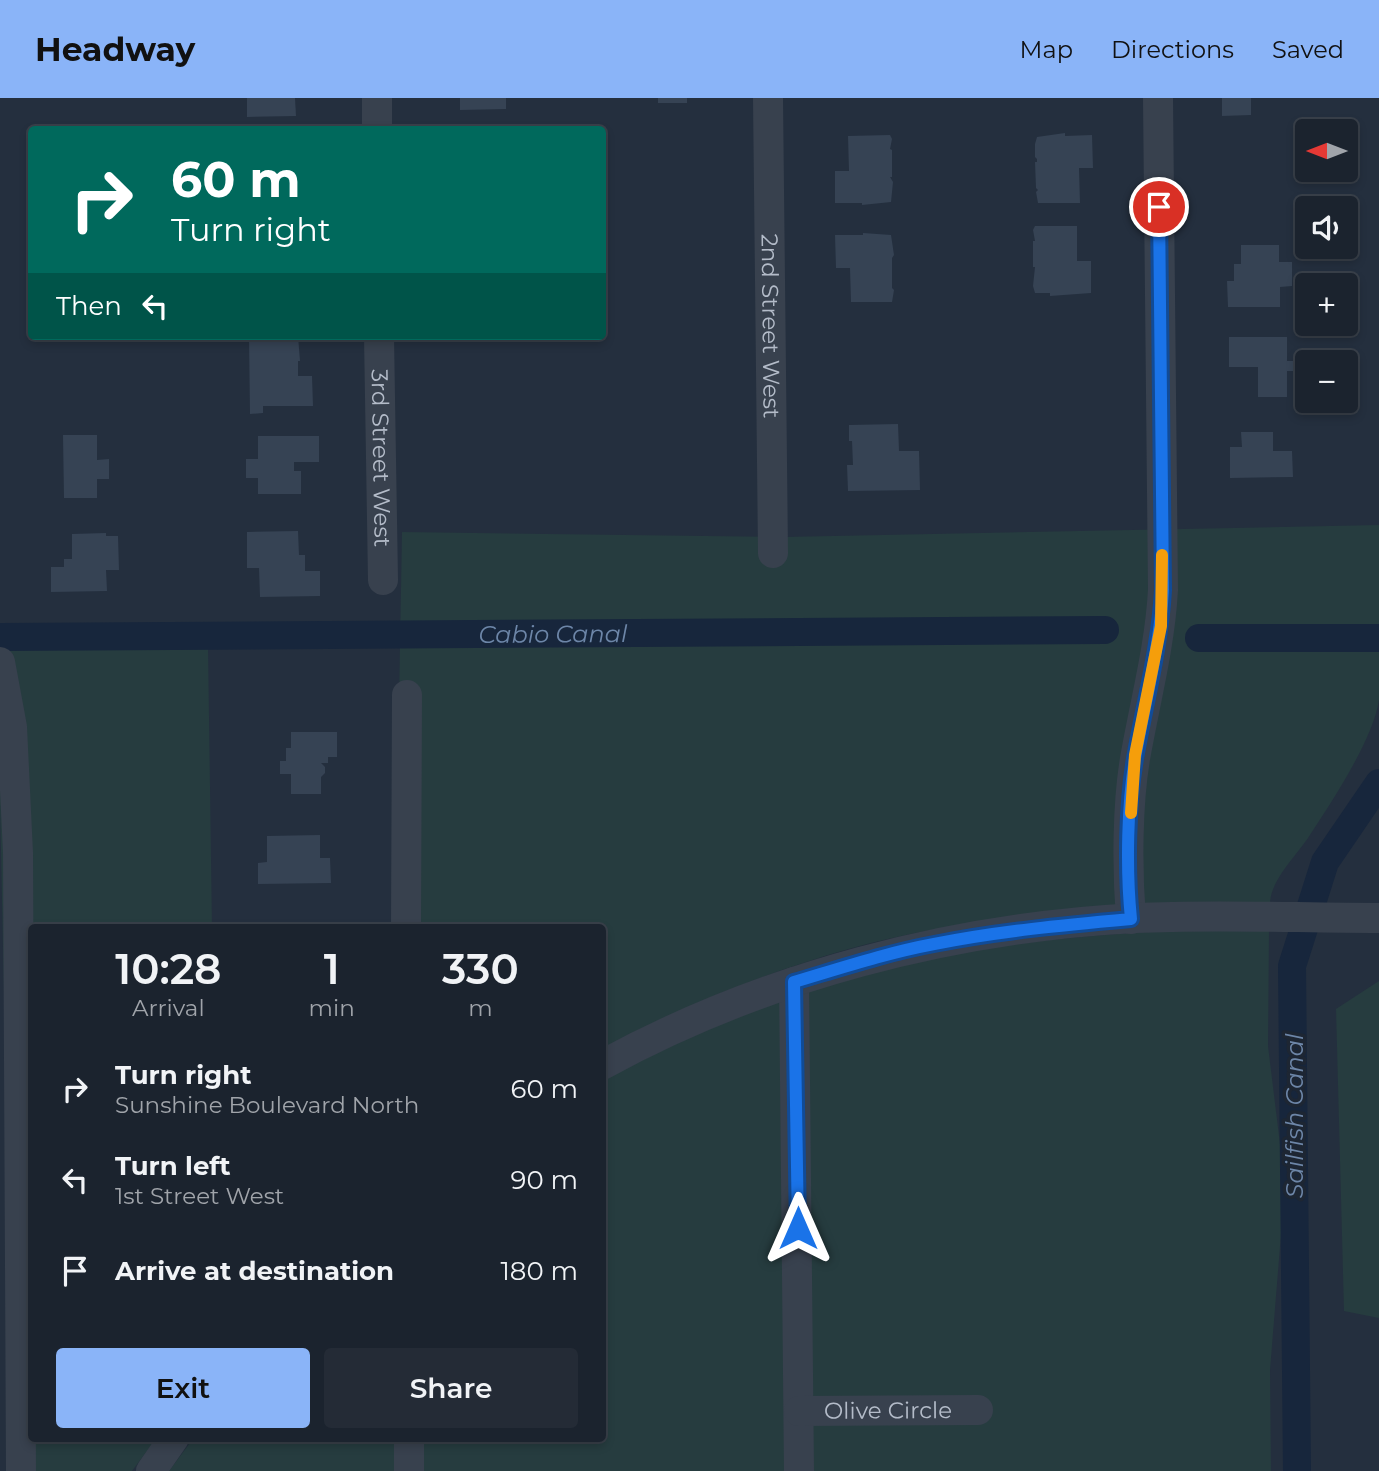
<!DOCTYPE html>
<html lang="en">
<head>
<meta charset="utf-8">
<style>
	:root { --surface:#1b232e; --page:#242b36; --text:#f1f3f6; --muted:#a0a4aa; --line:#39404a; --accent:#8ab4f8 }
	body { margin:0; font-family:Montserrat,sans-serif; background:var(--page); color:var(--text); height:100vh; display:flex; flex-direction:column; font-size:26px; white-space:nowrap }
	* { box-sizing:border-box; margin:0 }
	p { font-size:23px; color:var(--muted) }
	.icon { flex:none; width:38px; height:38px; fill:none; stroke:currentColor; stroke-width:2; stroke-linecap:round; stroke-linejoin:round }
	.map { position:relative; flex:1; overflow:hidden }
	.panel { position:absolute; left:28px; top:826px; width:578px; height:518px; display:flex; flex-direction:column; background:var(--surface); border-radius:7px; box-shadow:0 4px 10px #0003,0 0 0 2px var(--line) }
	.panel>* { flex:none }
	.guide { position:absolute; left:28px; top:28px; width:578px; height:214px; border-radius:7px; box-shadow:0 4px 10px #0003,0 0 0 2px var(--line); background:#00695c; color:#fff; overflow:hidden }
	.needle { width:46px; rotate:270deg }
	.fabs { position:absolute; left:1295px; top:21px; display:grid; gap:14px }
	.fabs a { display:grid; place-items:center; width:63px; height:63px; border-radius:7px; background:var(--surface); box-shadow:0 4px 10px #0003,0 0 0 2px var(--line); font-size:35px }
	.pin { position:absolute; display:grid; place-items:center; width:60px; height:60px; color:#fff; margin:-30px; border:4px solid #fff; border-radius:50%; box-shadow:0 2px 7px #0007 }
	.me { position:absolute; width:77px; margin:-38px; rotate:0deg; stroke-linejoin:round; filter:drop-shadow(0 0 5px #0008) }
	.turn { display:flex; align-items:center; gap:24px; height:147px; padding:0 28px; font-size:32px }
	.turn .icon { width:91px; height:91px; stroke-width:2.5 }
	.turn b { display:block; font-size:49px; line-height:60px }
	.then { display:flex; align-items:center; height:66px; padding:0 28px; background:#0003; gap:14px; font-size:26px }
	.eta { display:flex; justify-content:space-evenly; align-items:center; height:119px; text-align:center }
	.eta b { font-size:42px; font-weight:600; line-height:49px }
	.action { display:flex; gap:14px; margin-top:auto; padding:14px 28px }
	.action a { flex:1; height:80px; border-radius:7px; background:var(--accent); color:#111; font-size:28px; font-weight:600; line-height:80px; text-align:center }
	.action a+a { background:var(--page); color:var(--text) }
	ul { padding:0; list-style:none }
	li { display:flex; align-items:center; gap:21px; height:91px; padding:0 28px }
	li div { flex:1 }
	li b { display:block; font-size:26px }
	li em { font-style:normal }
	header { display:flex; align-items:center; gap:42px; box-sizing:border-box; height:98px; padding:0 35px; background:var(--accent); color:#111 }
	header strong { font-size:33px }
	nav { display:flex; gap:38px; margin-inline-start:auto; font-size:24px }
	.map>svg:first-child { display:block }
</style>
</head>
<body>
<header>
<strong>Headway</strong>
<nav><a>Map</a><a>Directions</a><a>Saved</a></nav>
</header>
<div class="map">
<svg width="1379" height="1373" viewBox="0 0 1379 1373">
	<rect width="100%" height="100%" fill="#242f3e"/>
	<!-- green -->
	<g fill="#263c3f">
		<path d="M1379 427V602C1373 642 1331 705 1308 740 1295 759 1272 781 1270 804 1194 811 1118 817 1043 823 1006 826 967 826 931 832 824 851 698 899 602 951V830H395L402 434 784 439Z"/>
		<polygon points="0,543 208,548 212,829 32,830 32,1340 156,1341 132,1373 14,1373 0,706"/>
		<path d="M1269 832 1268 948 1285 1087 1270 1272 1271 1373H169L193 1341 602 1340V983C688 937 779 899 873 874 956 851 1045 841 1130 835 1176 831 1223 833 1269 832Z"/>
		<polygon points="1379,883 1379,1220 1344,1213 1336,911"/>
	</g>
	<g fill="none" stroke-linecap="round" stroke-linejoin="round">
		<!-- canal -->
		<g stroke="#17263c" stroke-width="28">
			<path id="s1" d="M0 539 1105 532"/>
			<polyline points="1199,540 1379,540"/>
			<polyline points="1297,1373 1292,868 1325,764 1379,685"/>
		</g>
	</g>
	<!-- building -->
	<g fill="#364354">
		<polygon points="247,0 295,0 296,18 247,19"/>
		<polygon points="460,0 506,0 506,11 460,12"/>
		<rect x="658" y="0" width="29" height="5"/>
		<polygon points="1222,0 1251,0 1251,17 1222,18"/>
		<polygon points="1065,35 1065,38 1092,37 1093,70 1079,70 1080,105 1038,105 1036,94 1038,92 1036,90 1035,64 1037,64 1037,61 1035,59 1035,46 1037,39"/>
		<polygon points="890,37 892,41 890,51 892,52 892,79 890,79 893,84 891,104 862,107 862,105 835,105 835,73 849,73 848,38"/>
		<polygon points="1035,128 1077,128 1077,163 1091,163 1091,195 1050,198 1050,195 1035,195 1033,188 1035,169 1033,169 1033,143 1035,143 1033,132"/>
		<polygon points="863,135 891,137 894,157 892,160 892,190 894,192 892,204 851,204 850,170 836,170 835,137 863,137"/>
		<polygon points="1241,147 1279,147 1279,164 1292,164 1292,188 1280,189 1280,209 1228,209 1227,183 1234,183 1234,166 1241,166"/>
		<polygon points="249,238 298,238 300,263 298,263 298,278 312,278 313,308 263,308 263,315 250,316"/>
		<polygon points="1229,239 1287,239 1287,263 1296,263 1296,273 1287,273 1287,299 1258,299 1258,269 1229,269"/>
		<polygon points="898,326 899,353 919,353 920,392 848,393 847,367 853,367 852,343 849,343 849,327"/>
		<polygon points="1241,334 1273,334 1273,353 1292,353 1293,379 1230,380 1230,349 1242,349"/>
		<polygon points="63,337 97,337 97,362 109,361 109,381 97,381 97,400 64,400"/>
		<polygon points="258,338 319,338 319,364 294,364 294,373 301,373 301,396 258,396 258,380 246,380 246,361 258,361"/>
		<polygon points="298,433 299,457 305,457 305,473 320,473 320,498 260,499 259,470 247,470 247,434"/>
		<polygon points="106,435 106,438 118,438 119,472 106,472 107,493 51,494 51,469 64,469 64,461 72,461 72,436"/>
		<polygon points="291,634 337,634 337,659 328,659 328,665 321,665 325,669 325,675 321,679 321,696 291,696 291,676 280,676 280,663 286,663 286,650 291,650"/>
		<polygon points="320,737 320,760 330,760 331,785 258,786 258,765 267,764 267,738"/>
		<rect x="295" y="825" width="32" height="5"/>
	</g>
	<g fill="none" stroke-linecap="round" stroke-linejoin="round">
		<!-- minor -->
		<g stroke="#38414e" stroke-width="30">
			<path id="s2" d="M768 0 773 455"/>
			<polyline points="377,32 377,0"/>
			<path id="s3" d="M379 238 383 482"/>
			<polyline points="0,564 12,629 18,755 21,1373"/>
			<path d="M1131 821C1127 771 1127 704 1136 655 1146 600 1160 547 1163 492L1158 0"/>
			<polyline points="406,830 407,597"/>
			<polyline points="794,884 799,1373"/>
			<path d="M602 967C765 878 950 830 1135 820 1216 816 1298 820 1379 820"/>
			<path id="s4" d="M799 1313 978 1312"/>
			<polyline points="409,1340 409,1373"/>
			<polyline points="151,1373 174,1340"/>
		</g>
	</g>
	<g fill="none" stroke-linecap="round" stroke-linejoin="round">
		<!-- route casing -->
		<g stroke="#114b97" stroke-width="18">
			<path id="route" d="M798 1130 794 884C841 870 886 855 934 846 999 833 1065 827 1131 821 1126 772 1127 703 1136 655 1146 600 1160 547 1163 492L1159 109"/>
		</g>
		<!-- route -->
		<use href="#route" stroke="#1a73e8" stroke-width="12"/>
		<!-- slow -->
		<polyline stroke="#f59e0b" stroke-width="12" points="1131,715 1135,657 1161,528 1162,457"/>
	</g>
	<g text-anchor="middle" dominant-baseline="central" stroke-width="7" stroke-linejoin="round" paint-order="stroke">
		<!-- street labels -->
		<g font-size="23" fill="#b4bcc9" stroke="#1d2633">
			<text stroke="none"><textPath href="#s2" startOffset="228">2nd Street West</textPath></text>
			<text stroke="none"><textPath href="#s3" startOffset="122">3rd Street West</textPath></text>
			<text stroke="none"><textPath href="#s4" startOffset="89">Olive Circle</textPath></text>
		</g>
		<!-- water labels -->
		<g font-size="24" font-style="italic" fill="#6d86a8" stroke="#1d2633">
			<text stroke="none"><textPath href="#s1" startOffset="553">Cabio Canal</textPath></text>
			<text transform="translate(1294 1018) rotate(-90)">Sailfish Canal</text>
		</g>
	</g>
</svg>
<div class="fabs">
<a><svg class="needle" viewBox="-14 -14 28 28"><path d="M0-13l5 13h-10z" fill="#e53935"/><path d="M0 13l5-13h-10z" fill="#a0a4aa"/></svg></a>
<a><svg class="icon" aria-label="sound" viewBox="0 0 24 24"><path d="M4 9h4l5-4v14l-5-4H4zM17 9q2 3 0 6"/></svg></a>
<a>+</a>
<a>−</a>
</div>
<div class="pin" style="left:1159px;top:109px;background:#d93025"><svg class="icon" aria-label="arrive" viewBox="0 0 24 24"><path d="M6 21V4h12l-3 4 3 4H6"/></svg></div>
<svg class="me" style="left:798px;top:1130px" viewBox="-20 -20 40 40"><path d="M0-17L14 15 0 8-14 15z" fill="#1a73e8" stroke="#fff" stroke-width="4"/></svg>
<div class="guide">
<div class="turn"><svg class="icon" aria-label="right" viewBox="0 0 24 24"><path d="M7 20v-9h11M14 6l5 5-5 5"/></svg><div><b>60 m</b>Turn right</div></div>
<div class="then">Then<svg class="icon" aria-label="left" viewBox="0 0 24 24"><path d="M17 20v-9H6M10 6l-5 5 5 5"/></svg></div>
</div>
<section class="panel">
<div class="eta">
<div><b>10:28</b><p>Arrival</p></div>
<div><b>1</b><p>min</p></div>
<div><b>330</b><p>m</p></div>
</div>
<ul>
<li><svg class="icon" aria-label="right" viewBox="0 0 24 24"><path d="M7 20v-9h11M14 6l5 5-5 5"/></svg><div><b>Turn right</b><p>Sunshine Boulevard North</p></div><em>60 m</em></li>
<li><svg class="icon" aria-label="left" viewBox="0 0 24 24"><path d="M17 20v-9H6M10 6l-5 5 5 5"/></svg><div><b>Turn left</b><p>1st Street West</p></div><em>90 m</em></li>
<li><svg class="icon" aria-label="arrive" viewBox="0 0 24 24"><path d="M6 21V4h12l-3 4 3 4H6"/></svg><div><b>Arrive at destination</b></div><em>180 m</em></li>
</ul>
<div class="action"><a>Exit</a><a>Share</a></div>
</section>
</div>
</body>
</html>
